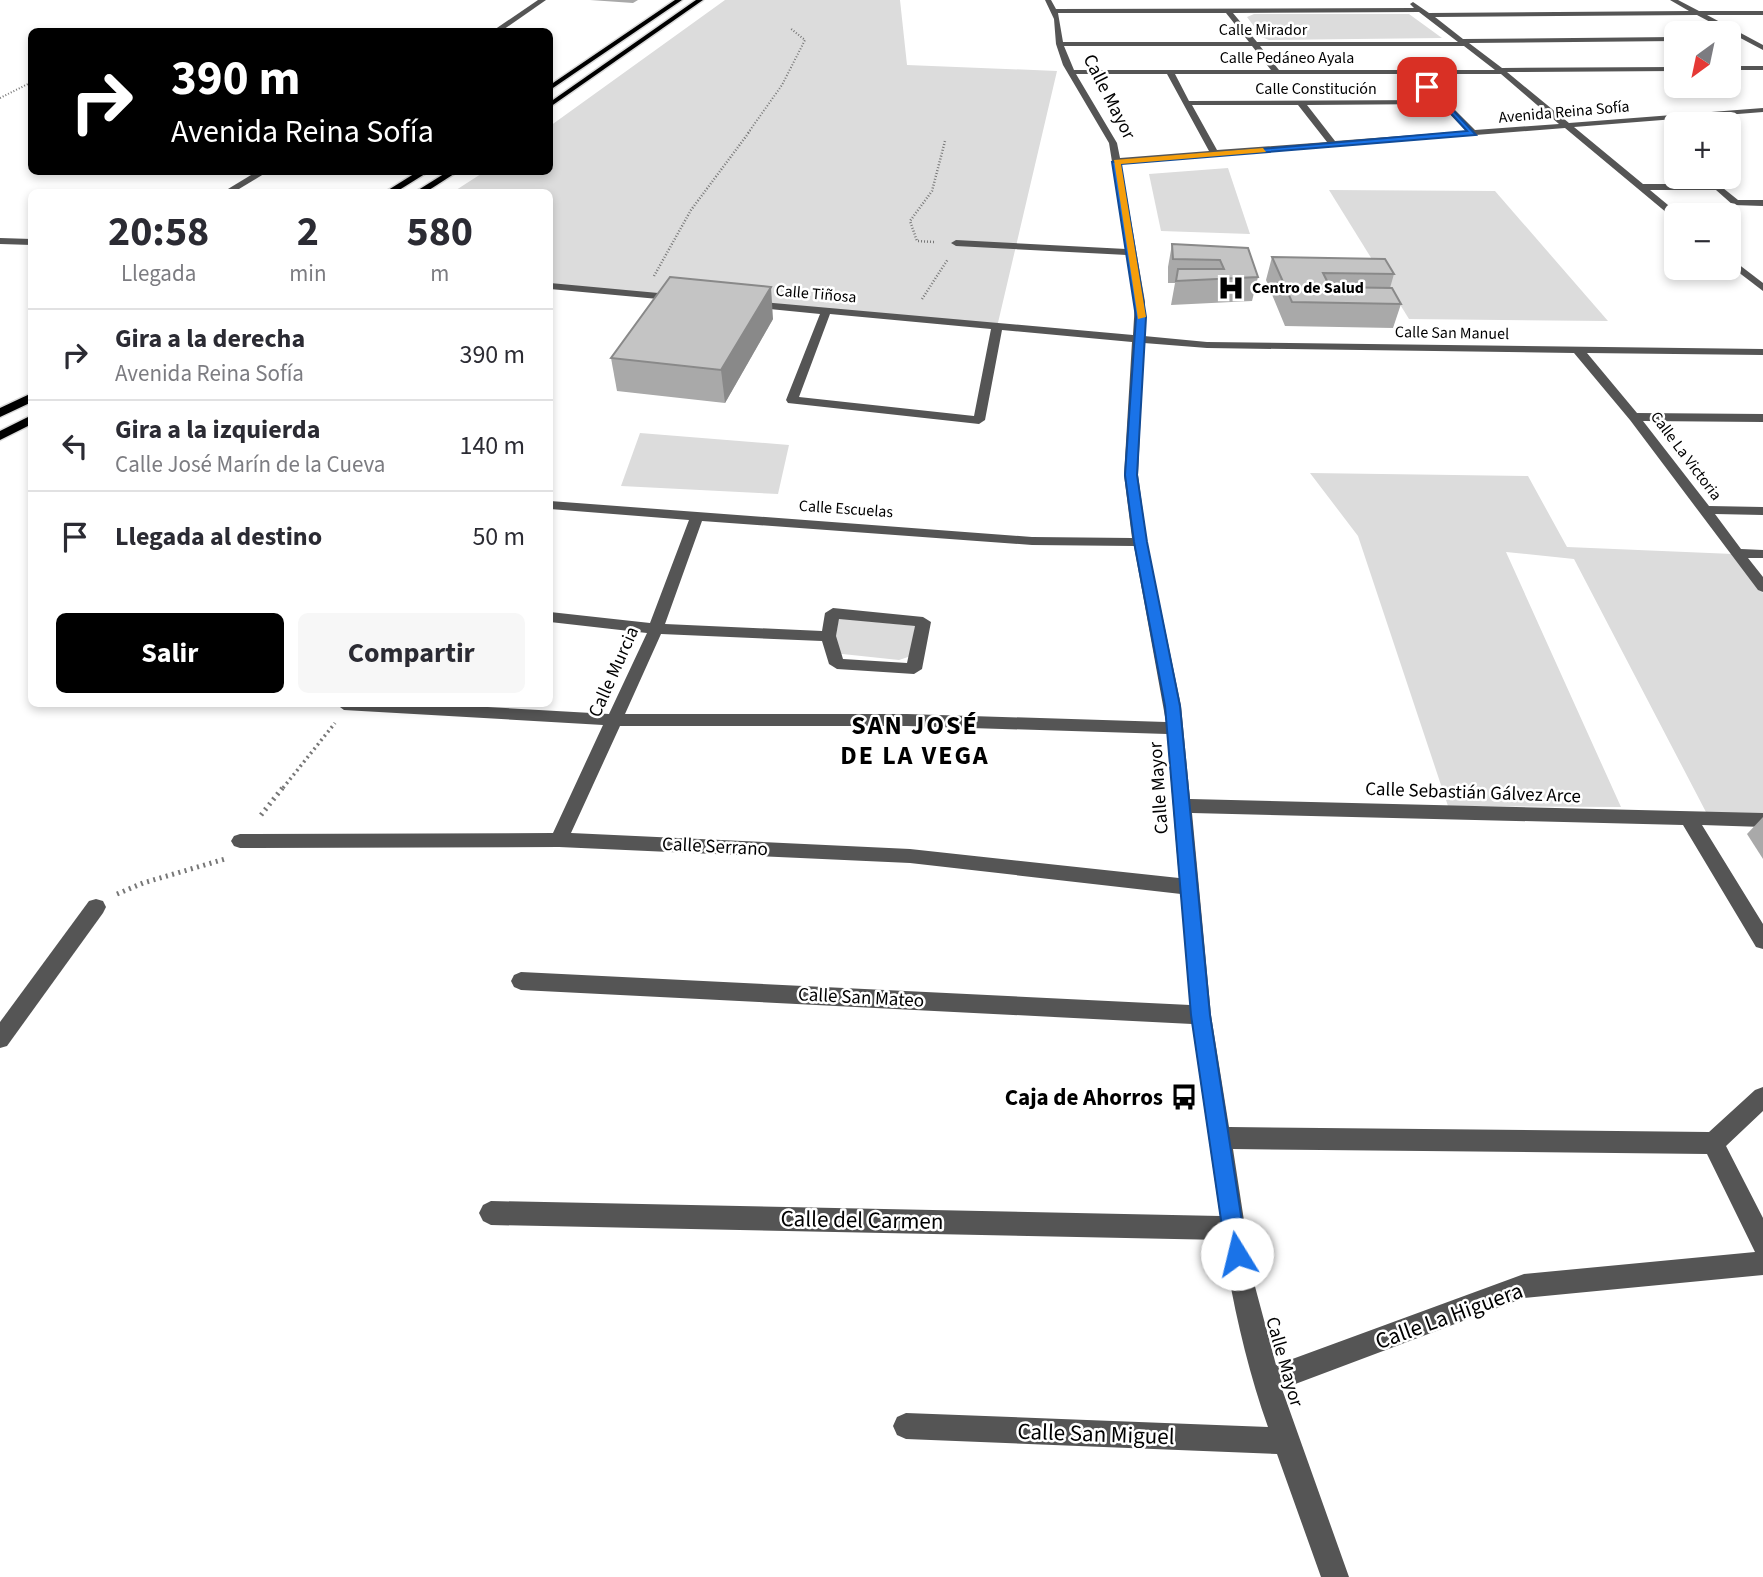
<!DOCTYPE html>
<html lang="es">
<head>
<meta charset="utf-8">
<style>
	:root { --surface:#fff; --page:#f7f7f7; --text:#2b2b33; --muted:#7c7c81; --line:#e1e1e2; --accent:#000 }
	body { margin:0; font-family:"Source Sans 3",sans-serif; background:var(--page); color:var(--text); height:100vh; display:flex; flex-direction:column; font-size:26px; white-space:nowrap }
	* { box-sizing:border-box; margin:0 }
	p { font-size:23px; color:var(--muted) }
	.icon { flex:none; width:38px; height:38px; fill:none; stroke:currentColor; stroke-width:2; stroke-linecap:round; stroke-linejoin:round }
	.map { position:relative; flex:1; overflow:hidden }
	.side { position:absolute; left:28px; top:189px; width:525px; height:518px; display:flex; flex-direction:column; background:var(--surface); border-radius:10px; box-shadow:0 4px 10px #0003 }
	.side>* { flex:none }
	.hud { position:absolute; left:28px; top:28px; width:525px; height:147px; border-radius:10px; box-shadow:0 4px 10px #0003; background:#000; color:#fff; overflow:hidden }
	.needle { width:46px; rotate:213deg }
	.buttons { position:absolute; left:1664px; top:21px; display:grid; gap:14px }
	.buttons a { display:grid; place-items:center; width:77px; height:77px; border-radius:10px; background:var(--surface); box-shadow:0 4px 10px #0003; font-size:35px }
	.pin { position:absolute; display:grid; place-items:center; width:60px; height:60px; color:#fff; margin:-30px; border-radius:14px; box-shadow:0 4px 10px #0006 }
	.me { position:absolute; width:77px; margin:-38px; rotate:351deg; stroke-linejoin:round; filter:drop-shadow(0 0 5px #0008) }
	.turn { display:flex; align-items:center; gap:24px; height:147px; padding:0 28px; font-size:32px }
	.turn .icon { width:91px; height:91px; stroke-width:2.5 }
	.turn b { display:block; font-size:49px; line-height:60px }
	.eta { display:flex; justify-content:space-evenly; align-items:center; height:119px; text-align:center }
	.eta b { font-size:42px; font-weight:700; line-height:49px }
	.button { display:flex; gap:14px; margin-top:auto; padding:14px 28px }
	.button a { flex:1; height:80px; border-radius:10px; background:var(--accent); color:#fff; font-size:28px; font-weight:700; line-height:80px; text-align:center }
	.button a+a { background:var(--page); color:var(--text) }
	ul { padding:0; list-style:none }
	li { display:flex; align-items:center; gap:21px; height:91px; padding:0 28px; border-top:2px solid var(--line) }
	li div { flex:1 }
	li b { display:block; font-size:26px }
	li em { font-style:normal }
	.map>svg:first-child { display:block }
</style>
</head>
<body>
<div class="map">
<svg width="1763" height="1577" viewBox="0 0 1763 1577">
	<rect width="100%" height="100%" fill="#fff"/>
	<!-- green -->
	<g fill="#dcdcdc">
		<polygon points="725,0 900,0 907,65 1057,71 997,327 550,287 550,192 453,192 484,172 550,172 550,126"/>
		<polygon points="1254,14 1409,14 1442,38 1269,40 1262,37 1247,17"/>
		<polygon points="1228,168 1250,234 1161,231 1149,174"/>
		<polygon points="1329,190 1495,191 1608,321 1409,319"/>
		<polygon points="640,433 789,445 778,494 621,486"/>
		<polygon points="1310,473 1528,476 1567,547 1733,554 1763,593 1763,815 1707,814 1574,559 1506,552 1621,807 1448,806 1358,536"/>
		<polygon points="839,618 915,626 911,656 899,660 833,653"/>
	</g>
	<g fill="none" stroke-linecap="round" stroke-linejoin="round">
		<!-- major casing -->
		<g stroke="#dbdbdb" stroke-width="3">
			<g id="major">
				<polygon points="675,0 682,0 550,90 550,85"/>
				<polygon points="696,0 703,0 550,107 550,102"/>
				<polygon points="417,172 428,172 396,192 385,192"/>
				<polygon points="447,172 457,172 426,192 415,192"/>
				<polygon points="32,393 32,402 0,417 0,408"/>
				<polygon points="32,415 32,424 0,440 0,431"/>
			</g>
		</g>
		<!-- path-far3 -->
		<g stroke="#777" stroke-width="2" stroke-dasharray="1 2" stroke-linecap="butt">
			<polyline points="0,98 32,82"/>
			<polyline points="748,133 782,85 805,40 790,28"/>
		</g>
		<!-- path-far2 -->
		<g stroke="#777" stroke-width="2.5" stroke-dasharray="1 2" stroke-linecap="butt">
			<polyline points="934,242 917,241 910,221 932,191 945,141"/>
			<polyline points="654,276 691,210 750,131"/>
			<polyline points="922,299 948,259"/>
		</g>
		<!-- path-far1 -->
		<polyline stroke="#777" stroke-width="3.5" stroke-dasharray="2 3.5" stroke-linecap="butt" points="283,788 335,723"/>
		<!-- path -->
		<g stroke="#777" stroke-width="5" stroke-dasharray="2 4.5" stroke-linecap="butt">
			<polyline points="261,815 284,786"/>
			<polyline points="117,894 143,883 225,859"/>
		</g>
		<!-- minor -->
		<g fill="#555" fill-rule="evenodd">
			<polygon points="538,0 546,0 500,32 491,32"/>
			<path d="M1045 0H1051L1056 9 1414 8 1410 4 1413 2 1429 13 1689 11 1670 0H1678L1699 11H1763V15H1707L1763 45V50L1697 15 1435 17 1463 39 1676 37V41L1469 43 1502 68 1676 67V71L1507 72 1569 123 1763 108V112L1574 127 1643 184H1718L1738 200H1763V206L1733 205 1716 190H1650L1680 215 1673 218 1565 128 1121 163 1145 302 1144 336 1207 342 1763 349V355L1587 353 1637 413 1763 414V422L1643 421 1709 506 1763 507V515L1715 514 1741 549 1763 550V558H1748L1763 577V592L1758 590 1630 420 1574 353 1207 348 1144 343 1138 475 1147 542 1181 706 1190 799 1763 813V827L1702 825 1763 924V949L1756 947 1683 825 1192 813 1211 1015 1229 1127 1709 1132 1755 1090 1763 1087V1111L1726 1146 1763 1218V1275L1524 1298 1282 1389 1349 1577H1321L1277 1454 906 1439 897 1435 893 1426 897 1417 906 1413 1268 1427C1247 1368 1232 1302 1223 1240L491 1225 483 1221 479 1213 483 1205 491 1201 1220 1216 1192 1024 521 990 514 987 511 981 514 975 521 972 1190 1005 1181 894 910 863 559 847 240 848 234 846 231 841 234 836 240 834 553 833 603 725 344 710 336 704H434L609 714 647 633 550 622V612L650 623 689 520 550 509V501L1032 537 1132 538 1124 475 1132 342 1002 330 985 420 979 424 788 403 786 400 820 314 750 307 745 304 750 301 1133 335 1135 302 1127 255 956 246 951 243 956 240 1126 249 1109 143 1063 65 1056 44 1054 19ZM1419 12 1458 42H1257L1233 13ZM1058 13H1226L1249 42H1063ZM1064 46H1252L1271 70H1074ZM1260 46H1464L1495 70H1279ZM1076 74H1167L1209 151 1120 158 1117 143ZM1175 74H1410L1435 100 1189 101ZM1419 74H1501L1559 124 1475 130ZM1440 104 1466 131 1335 141 1307 105ZM1192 105H1298L1327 142 1217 150ZM830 314 991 329 974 416 799 397ZM702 521 1032 545 1134 546 1166 722 907 714H625L661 634 822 641 829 664 837 669 914 674 922 669 931 622 923 617 833 608 825 613 822 631 665 624ZM839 619 915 626 907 663 843 659 836 636ZM620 726H907L1167 734 1179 878 910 849 571 833ZM1233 1149 1707 1154 1755 1252 1524 1274 1276 1365 1253 1279Z"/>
			<rect x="1729" y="66" width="34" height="4"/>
			<polygon points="256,172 267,172 234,192 223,192"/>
			<polygon points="0,238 32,239 32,245 0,244"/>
			<polygon points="1729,257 1763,283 1763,291 1729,265"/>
			<polygon points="550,283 680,295 685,298 680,301 550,289"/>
			<polygon points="96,899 103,901 106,907 103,913 7,1046 0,1048 0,1022 89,901"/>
		</g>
		<!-- major -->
		<use href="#major" fill="#000" fill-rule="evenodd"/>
	</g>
	<!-- wall -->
	<g fill="#a9a9a9">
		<polygon points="590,0 638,0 633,3"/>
		<polygon points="1172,244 1248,248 1258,277 1252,301 1171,305 1175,283 1168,283 1168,267"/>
		<polygon points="1272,257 1394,274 1390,288 1401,304 1393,328 1285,326 1266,280"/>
		<polygon points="773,319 725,403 617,391 611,358"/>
		<polygon points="1763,817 1763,859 1747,834"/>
	</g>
	<!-- shaded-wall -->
	<polygon fill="#898989" points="771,287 773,319 725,403 721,370"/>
	<!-- building -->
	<g fill="#c4c4c4" stroke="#898989" stroke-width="2">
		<polygon points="1172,244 1248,248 1258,277 1176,281 1178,269 1224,269 1220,260 1173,259"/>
		<polygon points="1272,257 1385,259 1394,274 1323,273 1330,287 1392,288 1401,304 1292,302"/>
		<polygon points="670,277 771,287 721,370 611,358"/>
	</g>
	<!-- route -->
	<polygon fill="#1a73e8" stroke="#114b97" stroke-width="2" points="1425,85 1430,85 1476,135 1121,164 1146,317 1137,475 1147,542 1180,706 1210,1015 1247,1254 1244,1261 1237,1264 1229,1261 1226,1254 1191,1015 1165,706 1134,542 1125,475 1136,317 1112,162 1467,131"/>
	<!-- slow -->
	<polygon fill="#f59e0b" points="1263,148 1266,152 1121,164 1146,317 1138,319 1114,160"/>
	<!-- icons -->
	<defs>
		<g id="hospital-bare" transform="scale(2.1)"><path d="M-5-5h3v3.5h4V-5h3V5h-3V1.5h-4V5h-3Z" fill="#000" stroke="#fff" stroke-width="2.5" paint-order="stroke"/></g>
		<g id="bus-bare" transform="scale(2.1)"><path d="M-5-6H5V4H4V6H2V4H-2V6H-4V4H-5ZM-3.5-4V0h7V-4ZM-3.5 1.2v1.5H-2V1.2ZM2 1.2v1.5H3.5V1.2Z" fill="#000" stroke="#fff" stroke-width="2.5" paint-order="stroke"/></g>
	</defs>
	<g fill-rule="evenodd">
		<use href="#hospital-bare" x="1231" y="288"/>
		<use href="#bus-bare" x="1184" y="1097"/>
	</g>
	<g text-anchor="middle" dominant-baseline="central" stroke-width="5" stroke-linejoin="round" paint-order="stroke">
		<!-- far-street labels -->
		<g font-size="16" fill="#000" stroke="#fff">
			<text x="1263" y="30">Calle Mirador</text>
			<text x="1287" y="58">Calle Pedáneo Ayala</text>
			<text x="1316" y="89">Calle Constitución</text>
			<text transform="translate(1564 112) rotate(-5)">Avenida Reina Sofía</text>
			<text transform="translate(816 294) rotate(5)">Calle Tiñosa</text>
			<text transform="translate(1452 333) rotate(1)">Calle San Manuel</text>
			<text transform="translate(1686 456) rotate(53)">Calle La Victoria</text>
			<text transform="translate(846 509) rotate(4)">Calle Escuelas</text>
		</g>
		<!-- far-poi labels -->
		<g font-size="16" font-weight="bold" fill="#000" stroke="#fff" text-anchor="start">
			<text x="1252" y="288">Centro de Salud</text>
		</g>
		<!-- street labels -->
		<g font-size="19" fill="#000" stroke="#fff">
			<text transform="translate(1109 97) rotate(63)">Calle Mayor</text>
			<text transform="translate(614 672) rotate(-66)">Calle Murcia</text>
			<text transform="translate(1159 788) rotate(-94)">Calle Mayor</text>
			<text transform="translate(1473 793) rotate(2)">Calle Sebastián Gálvez Arce</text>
			<text transform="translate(715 847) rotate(3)">Calle Serrano</text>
			<text transform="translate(861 998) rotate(3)">Calle San Mateo</text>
			<text transform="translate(1284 1362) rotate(74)">Calle Mayor</text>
		</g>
		<!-- near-poi labels -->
		<g font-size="23" font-weight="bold" fill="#000" stroke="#fff" text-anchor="end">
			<text x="1163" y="1097">Caja de Ahorros</text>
		</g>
		<!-- near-street labels -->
		<g font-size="23" fill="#000" stroke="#fff">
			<text transform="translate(862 1220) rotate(1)">Calle del Carmen</text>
			<text transform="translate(1449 1316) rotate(-20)">Calle La Higuera</text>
			<text transform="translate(1096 1434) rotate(2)">Calle San Miguel</text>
		</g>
		<!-- district labels -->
		<g font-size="26" font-weight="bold" letter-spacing="2" fill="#000" stroke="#fff">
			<text x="915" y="725">SAN JOSÉ<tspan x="915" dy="30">DE LA VEGA</tspan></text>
		</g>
	</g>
</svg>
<div class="buttons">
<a><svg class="needle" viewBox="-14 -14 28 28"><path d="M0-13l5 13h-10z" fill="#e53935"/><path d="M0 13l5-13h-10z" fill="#7c7c81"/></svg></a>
<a>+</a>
<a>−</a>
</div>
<div class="pin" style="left:1427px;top:87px;background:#d93025"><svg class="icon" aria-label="arrive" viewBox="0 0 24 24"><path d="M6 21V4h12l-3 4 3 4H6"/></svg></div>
<svg class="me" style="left:1237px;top:1254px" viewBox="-20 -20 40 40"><circle r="19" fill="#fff"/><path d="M0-13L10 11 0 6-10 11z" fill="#1a73e8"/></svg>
<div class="hud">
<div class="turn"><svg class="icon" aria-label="right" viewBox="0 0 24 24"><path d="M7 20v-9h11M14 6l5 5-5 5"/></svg><div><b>390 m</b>Avenida Reina Sofía</div></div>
</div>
<section class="side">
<div class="eta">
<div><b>20:58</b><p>Llegada</p></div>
<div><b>2</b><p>min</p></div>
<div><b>580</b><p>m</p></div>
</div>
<ul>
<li><svg class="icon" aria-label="right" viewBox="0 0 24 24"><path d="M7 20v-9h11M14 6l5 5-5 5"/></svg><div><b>Gira a la derecha</b><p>Avenida Reina Sofía</p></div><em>390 m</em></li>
<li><svg class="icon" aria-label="left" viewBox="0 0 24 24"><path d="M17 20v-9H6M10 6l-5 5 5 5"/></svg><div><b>Gira a la izquierda</b><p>Calle José Marín de la Cueva</p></div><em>140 m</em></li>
<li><svg class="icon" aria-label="arrive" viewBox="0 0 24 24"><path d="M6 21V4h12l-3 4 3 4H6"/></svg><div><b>Llegada al destino</b></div><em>50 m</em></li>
</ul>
<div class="button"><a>Salir</a><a>Compartir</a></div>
</section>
</div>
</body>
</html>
